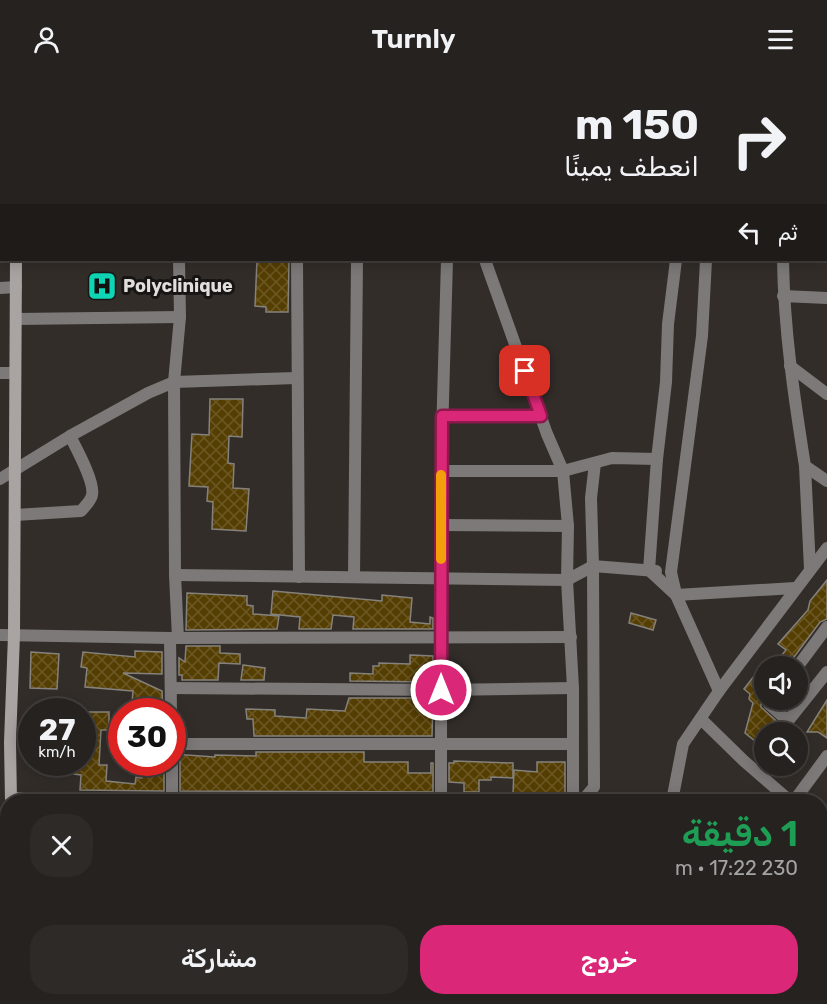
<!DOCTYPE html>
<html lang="ar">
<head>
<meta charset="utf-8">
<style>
	:root { --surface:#26221f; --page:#2e2a28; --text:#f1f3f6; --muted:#a4a4a4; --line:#423f3d; --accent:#db2777 }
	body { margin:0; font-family:Rubik,"Noto Sans Arabic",sans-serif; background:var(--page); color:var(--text); direction:rtl; height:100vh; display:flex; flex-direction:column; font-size:22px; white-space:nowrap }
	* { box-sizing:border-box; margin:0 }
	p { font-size:20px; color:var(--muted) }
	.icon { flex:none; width:33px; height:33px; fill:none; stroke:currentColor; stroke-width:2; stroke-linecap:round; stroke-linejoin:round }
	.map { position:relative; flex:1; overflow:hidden; direction:ltr }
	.side { position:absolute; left:0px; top:716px; width:828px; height:212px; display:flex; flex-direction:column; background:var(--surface); border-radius:24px 24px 0 0; box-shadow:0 3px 15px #0003,0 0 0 2px var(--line); direction:rtl }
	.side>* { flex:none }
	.top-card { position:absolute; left:0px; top:0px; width:828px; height:183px; box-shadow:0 3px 15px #0003,0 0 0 2px var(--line); direction:rtl; background:#26221f; color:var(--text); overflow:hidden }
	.tools { position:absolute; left:754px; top:578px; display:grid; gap:12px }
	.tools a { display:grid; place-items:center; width:54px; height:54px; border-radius:50%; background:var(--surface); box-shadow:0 3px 15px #0003,0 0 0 2px var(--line); font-size:30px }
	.speed { position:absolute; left:18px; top:620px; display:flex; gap:12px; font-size:30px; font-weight:700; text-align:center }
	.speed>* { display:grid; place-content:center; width:78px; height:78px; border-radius:50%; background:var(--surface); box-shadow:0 3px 15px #0003,0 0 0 2px var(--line); line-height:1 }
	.speed small { font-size:15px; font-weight:400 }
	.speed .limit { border:9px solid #d22; background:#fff; color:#111 }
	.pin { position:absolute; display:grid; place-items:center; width:51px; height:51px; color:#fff; margin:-26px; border-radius:12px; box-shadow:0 3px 9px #0006 }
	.me { position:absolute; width:66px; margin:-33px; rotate:0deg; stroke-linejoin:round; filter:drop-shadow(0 0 4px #0008) }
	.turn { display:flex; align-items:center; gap:21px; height:126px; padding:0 30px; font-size:27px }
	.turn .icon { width:78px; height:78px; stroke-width:2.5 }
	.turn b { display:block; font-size:42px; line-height:51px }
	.then { display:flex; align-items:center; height:57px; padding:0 30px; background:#0003; gap:12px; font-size:22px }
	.round { display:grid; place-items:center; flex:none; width:63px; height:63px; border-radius:24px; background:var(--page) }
	.head { display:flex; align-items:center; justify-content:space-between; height:102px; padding:0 30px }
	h1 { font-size:36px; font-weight:600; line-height:45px; color:#1e9e55 }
	.primary-button { display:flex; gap:12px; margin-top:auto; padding:12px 30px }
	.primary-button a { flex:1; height:69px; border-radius:24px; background:var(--accent); color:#fff; font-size:24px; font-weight:600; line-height:69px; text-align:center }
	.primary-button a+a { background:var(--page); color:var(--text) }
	header { display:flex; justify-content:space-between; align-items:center; height:78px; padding:0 30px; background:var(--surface); font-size:27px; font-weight:600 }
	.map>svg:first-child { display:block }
</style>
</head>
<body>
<header><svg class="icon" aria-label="menu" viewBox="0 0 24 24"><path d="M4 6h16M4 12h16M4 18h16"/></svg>Turnly<svg class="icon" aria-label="person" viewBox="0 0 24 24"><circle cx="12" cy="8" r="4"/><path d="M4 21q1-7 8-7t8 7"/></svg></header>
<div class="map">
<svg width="827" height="926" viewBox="0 0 827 926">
	<defs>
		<pattern id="building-cross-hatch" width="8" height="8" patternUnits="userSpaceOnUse" patternTransform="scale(1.5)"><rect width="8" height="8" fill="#553e02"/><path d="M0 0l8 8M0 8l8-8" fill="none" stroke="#6d5926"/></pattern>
	</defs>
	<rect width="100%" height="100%" fill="#322d29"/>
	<!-- building -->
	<g fill="url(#building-cross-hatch)" stroke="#85827c" stroke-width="1.5">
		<polygon points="257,182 289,183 288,234 266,234 266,229 255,228"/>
		<polygon points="210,321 243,321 242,359 229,358 228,385 234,386 233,410 249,411 246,453 212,451 213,424 207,423 208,409 189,408 192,356 209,357"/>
		<polygon points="827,502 827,541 820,544 791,583 790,588 773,588 786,572 778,566 808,532 810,523"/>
		<polygon points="273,513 382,523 382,517 412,520 410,544 430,546 430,539 433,540 433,551 353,551 354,539 333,537 331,551 299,551 300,539 271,536"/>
		<polygon points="187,515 247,518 247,527 253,528 253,536 279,538 277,551 186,552"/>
		<polygon points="631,535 656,542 653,552 629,545"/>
		<polygon points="186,568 220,568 220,575 240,576 240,586 219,585 218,602 182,602 182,597 179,597 179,580 185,584"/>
		<polygon points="135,573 162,574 162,596 123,595 162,613 163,633 149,633 149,625 132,625 133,613 85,609 87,590 81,589 83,574 135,579"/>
		<polygon points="31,574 59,576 57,611 30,610"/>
		<polygon points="410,577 433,578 433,604 350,603 350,595 373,596 373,588 379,588 379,585 410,586"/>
		<polygon points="765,584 765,618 761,624 761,629 783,649 792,654 765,654 765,671 745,655 753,625 749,621 750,616 744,611"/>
		<polygon points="243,587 265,590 264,602 241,602"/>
		<polygon points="349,620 433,620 432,658 254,658 253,641 247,641 246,631 275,632 275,638 306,640 307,631 345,633"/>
		<polygon points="827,622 827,660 818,654 807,654"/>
		<polygon points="82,634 109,634 109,652 101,652 99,687 107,687 106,703 135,706 136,699 142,700 144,684 164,684 164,713 80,712 81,697 74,696 75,685 82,686"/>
		<polygon points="256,674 364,674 364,684 408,684 408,695 431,695 431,685 433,685 433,714 180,713 180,683 179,679 172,676 215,679 215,677 256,678"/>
		<polygon points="454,683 513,685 513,700 491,699 491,702 479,702 479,714 464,714 464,705 449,704 449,685 454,685"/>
		<polygon points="537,684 565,684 565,723 537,722 533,722 529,716 513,715 514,692 537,694"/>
	</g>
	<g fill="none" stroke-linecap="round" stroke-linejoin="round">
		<!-- street -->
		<g stroke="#7c7978" stroke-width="12">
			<polyline points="412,0 413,2"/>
			<polyline points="480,0 480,2"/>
			<polyline points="813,0 813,2"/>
			<polyline points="826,118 827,118"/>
			<polyline points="0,119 2,119"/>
			<polyline points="297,182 299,499"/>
			<polyline points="485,182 547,356 563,393 568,448 567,502 573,610 573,723"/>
			<path d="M783 182C784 251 794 319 805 388L827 403"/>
			<polyline points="0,210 16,209"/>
			<polyline points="783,218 827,220"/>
			<polyline points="16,241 180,239"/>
			<polyline points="790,288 827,316"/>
			<polyline points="0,295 15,295"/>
			<polyline points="443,338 541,337"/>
			<polyline points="595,385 591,420 593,488 656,493"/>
			<polyline points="805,388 810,491"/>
			<polyline points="441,393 563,393 612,380 657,381"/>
			<polyline points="0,401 70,358 148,315 174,304 296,300"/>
			<path d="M15 437 81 433C85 428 91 423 92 417 95 404 76 370 70 358"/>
			<polyline points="442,447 568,448"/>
			<polyline points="175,497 567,502 593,488 594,709 584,721 576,723"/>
			<polyline points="354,499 357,182"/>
			<polyline points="676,516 671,494 702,258 706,182"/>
			<polyline points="676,517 649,492 657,381 666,304 668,246 676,182"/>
			<polyline points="0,557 170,560 571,559"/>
			<polyline points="170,560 171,633"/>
			<polyline points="178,560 175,497 174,304 180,239 179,182"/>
			<polyline points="798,588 827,549"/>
			<polyline points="171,610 441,612 573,610"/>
			<polyline points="719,613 676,517 795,510"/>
			<polyline points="773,621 769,626 788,643 827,594"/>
			<polyline points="701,641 744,683 790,723"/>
			<polyline points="172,666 572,666"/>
			<polyline points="172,684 172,723"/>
			<polyline points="11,720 525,723"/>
			<polyline points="441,723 441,393 447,182"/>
			<polyline points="672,723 683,666 719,613 827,470"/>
			<polyline points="794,723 827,678"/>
			<polyline points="820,745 827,749"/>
			<polyline points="820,830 827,828"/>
			<polyline points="0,866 8,863"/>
			<polyline points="820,887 827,885"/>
			<polyline points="0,893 8,900"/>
			<polyline points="585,920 587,926"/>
			<polyline points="657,920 660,926"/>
			<polyline points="466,926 467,920"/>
			<polyline points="703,926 722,920"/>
		</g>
		<!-- secondary -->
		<g stroke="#a9a3a2" stroke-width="12">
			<polyline points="19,2 19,0"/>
			<polyline points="11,723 10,664 14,557 16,182"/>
			<polyline points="10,926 11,920"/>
		</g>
	</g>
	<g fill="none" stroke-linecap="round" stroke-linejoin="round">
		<!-- route casing -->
		<g stroke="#8e194d" stroke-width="15">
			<polyline id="route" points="441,612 442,338 541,338 525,293"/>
		</g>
		<!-- route -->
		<use href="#route" stroke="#db2777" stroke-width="10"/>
		<!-- slow -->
		<polyline stroke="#f59e0b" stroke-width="10" points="441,481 441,397"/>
	</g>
	<!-- icons -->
	<defs>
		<g id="hospital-square" transform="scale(1.5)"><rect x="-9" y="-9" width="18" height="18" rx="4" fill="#0ed5b4" stroke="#181614"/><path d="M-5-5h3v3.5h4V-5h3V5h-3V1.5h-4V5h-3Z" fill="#111"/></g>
	</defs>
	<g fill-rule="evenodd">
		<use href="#hospital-square" x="102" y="208"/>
	</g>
	<g text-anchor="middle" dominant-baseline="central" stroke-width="6" stroke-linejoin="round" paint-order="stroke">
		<!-- poi labels -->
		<g font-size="18" font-weight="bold" fill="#e1dedb" stroke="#181614" text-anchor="start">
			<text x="123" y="208">Polyclinique</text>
		</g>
	</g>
</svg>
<div class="tools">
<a><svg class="icon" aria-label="sound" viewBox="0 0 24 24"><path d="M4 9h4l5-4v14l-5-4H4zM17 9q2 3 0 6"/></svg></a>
<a><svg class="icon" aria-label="search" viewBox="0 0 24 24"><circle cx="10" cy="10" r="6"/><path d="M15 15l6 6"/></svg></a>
</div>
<div class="speed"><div>27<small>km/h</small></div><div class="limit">30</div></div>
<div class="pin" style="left:525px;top:293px;background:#d93025"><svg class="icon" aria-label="arrive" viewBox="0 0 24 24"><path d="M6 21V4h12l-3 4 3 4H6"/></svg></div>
<svg class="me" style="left:441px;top:612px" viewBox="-20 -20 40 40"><circle r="17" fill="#db2777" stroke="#fff" stroke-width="3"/><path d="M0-11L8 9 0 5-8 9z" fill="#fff"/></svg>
<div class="top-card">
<div class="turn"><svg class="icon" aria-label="right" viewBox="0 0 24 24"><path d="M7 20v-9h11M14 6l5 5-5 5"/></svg><div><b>150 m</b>انعطف يمينًا</div></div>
<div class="then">ثم<svg class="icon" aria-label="left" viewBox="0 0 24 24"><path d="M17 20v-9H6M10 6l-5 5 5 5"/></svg></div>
</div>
<section class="side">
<div class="head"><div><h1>1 دقيقة</h1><p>230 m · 17:22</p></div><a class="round"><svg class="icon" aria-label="close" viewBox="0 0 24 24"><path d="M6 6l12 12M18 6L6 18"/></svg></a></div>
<div class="primary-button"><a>خروج</a><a>مشاركة</a></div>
</section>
</div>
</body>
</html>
